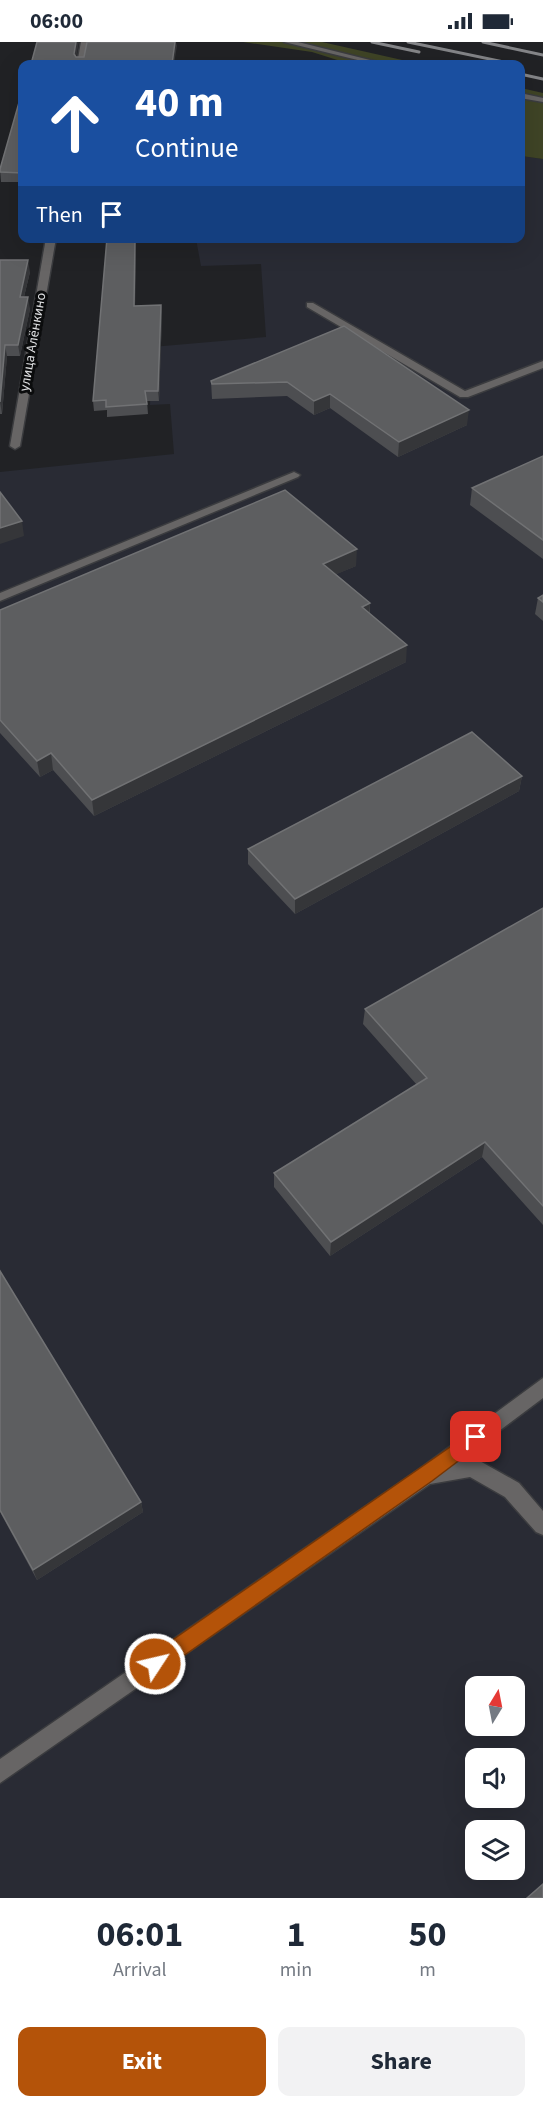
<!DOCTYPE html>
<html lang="en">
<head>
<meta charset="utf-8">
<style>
	:root { --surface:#fff; --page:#f2f2f3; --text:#1f2937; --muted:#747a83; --accent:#b45309 }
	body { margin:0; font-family:"Source Sans 3",sans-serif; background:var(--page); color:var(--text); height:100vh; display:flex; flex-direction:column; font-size:22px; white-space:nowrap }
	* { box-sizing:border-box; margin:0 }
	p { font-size:20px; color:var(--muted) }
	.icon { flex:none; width:33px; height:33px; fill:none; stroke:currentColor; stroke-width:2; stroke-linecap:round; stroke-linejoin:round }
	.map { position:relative; height:1856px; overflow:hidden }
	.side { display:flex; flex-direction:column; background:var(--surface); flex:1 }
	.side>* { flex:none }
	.hud { position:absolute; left:18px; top:18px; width:507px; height:183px; border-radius:12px; box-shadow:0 6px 24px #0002; background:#1a4fa0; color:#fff; overflow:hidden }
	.needle { width:39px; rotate:10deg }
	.controls { position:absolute; left:465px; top:1634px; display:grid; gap:12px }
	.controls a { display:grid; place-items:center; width:60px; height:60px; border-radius:12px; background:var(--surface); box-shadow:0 6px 24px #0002; font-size:30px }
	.pin { position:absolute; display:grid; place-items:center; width:51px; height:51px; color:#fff; margin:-26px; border-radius:12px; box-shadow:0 3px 9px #0006 }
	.me { position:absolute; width:66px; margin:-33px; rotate:55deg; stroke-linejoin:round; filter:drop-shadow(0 0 4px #0008) }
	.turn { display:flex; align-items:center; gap:21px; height:126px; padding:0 18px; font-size:27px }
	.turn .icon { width:78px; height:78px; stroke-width:2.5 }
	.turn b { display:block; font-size:42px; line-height:51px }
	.then { display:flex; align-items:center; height:57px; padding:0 18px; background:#0003; gap:12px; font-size:22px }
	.eta { display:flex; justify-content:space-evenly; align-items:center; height:102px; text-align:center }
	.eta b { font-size:36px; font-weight:700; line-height:42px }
	.button { display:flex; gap:12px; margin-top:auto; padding:12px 18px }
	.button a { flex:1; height:69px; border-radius:12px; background:var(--accent); color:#fff; font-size:24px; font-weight:700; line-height:69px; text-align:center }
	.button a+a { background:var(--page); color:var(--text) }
	.status { display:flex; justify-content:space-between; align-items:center; height:42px; padding:0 30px; background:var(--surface); direction:ltr }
	.status svg { height:16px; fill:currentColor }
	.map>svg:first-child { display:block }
</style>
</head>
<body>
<div class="status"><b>06:00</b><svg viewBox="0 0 49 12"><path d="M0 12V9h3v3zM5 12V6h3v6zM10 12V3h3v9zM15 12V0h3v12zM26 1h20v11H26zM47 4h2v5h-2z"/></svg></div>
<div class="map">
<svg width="543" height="1856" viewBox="0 0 543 1856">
	<rect width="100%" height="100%" fill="#212225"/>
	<!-- built -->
	<path fill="#292b34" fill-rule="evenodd" d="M521 114 543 117V1856H0V430L174 412 170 362 150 363 152 305 266 295 261 222 201 224 196 197 520 196ZM476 1644H514V1683H476ZM476 1716H514V1755H476ZM476 1788H514V1827H476Z"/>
	<!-- green -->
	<g fill="#3f4426">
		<polygon points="243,0 322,0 420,22 350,22 312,10"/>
		<polygon points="521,46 543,51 543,117 521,114"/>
	</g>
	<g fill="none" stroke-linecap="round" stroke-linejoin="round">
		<!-- minor casing -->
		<g stroke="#3b3c3f" stroke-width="3">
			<g id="minor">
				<polygon points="81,0 89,0 85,22 77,22"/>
				<polygon points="284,0 298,0 386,22 374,22"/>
				<polygon points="520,51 543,56 543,60 520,56"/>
				<polygon points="46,196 56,196 20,404 15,407 10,404"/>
				<polygon points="307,261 313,261 465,349 543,319 543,326 468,355 460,355 307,265"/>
				<polygon points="294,430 300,433 298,435 0,559 0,551"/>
				<polygon points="543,1336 543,1356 462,1417 471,1416 478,1418 519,1441 543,1469 543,1493 536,1490 505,1455 470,1435 430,1442 0,1741 0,1717 421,1426"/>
			</g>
		</g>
		<!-- minor -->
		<use href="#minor" fill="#676565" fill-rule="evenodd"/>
		<!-- rail -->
		<g stroke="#848588" stroke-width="3">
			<polyline points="372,0 419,10"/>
			<polyline points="408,0 514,22"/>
			<polyline points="483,0 543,13"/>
			<polyline points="520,32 543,37"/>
		</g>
	</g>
	<!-- wall -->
	<g fill="#4d4e51">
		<polygon points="22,50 22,140 1,140 0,127"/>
		<polygon points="107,196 136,196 135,264 161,263 162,273 159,359 147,359 148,372 107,375 107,368 94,369 93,359"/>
		<polygon points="0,218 30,230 24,255 30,267 20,314 7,314 2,372 0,372"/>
		<polygon points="344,284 467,383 398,415 330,366 314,373 287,354 212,357 211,339"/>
		<polygon points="543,414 543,517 470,463 472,446"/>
		<polygon points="356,524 336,532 370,561 370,572 406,620 94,774 53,728 40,735 0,691 0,568"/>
		<polygon points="543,553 543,579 535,572 538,556"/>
		<polygon points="522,734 519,749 295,872 248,822 248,807"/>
		<polygon points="543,866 543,1183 482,1115 330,1214 274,1145 274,1131 417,1043 363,982 365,967"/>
		<polygon points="0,1229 141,1460 143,1470 37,1538 0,1470"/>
	</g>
	<!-- shaded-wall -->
	<g fill="#353639">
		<polygon points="76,0 79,0 75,22 74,12"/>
		<polygon points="175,0 176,0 177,4 174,22 172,22"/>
		<polygon points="135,196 136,196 135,273 134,264"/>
		<polygon points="28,218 30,230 21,267 20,255"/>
		<polygon points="28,255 30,267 20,314 18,303"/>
		<polygon points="161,263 162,273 159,359 158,349"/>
		<polygon points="5,303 7,314 2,372 0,360"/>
		<polygon points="330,352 330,366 314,373 314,359"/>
		<polygon points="469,368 467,383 398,415 399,400"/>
		<polygon points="22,479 24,494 0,502 0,486"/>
		<polygon points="357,507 356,524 323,538 323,522"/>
		<polygon points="370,561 369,578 362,565"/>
		<polygon points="407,603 406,620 94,774 92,758"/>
		<polygon points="51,711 53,728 40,735 37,719"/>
		<polygon points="522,734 519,749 295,872 295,857"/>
		<polygon points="485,1100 482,1115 330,1214 331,1200"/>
		<polygon points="141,1460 143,1470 37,1538 33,1528"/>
	</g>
	<!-- building -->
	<g fill="#5d5e60" stroke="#717274" stroke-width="1.5">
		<polygon points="37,0 76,0 74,12 76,15 84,15 87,0 175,0 172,22 31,22"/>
		<polygon points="22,50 22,131 0,130 0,127"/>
		<polygon points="107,196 135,196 134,264 161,263 158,349 145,349 147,362 106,365 106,358 93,359"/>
		<polygon points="0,218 28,218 20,255 28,255 18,303 5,303 0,360"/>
		<polygon points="344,284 469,368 399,400 330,352 314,359 287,340 212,342 211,339"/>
		<polygon points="543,414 543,498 472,446"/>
		<polygon points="285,448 357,507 323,522 370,561 362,565 407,603 92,758 51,711 37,719 0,678 0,568"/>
		<polygon points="0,450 22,479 0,486"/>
		<polygon points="543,553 543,560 538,556"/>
		<polygon points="472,690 522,734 295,857 248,807"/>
		<polygon points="543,866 543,1164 485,1100 331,1200 274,1131 427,1036 365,967"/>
		<polygon points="0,1229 141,1460 33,1528 0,1468"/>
		<polygon points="543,1842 543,1856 527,1856"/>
	</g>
	<!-- route -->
	<polygon fill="#b45309" stroke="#753606" stroke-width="1.5" points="476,1387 482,1389 485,1395 482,1401 432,1439 162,1629 155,1631 148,1629 146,1622 148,1615"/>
	<g text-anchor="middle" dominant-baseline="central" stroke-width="6" stroke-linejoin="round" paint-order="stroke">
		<!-- far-street labels -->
		<g font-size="14" fill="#dedfe1" stroke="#0b0c0d">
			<text transform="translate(33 300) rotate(-80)">улица Алёнкино</text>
		</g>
	</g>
</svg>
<div class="controls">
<a><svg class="needle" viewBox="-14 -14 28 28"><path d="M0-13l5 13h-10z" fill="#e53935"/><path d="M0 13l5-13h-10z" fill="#747a83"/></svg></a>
<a><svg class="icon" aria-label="sound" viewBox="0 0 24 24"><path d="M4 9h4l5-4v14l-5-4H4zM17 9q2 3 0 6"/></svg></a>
<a><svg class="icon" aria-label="layers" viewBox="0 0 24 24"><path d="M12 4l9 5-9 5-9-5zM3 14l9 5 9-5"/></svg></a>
</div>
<div class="pin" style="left:476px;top:1395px;background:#d93025"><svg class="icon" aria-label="arrive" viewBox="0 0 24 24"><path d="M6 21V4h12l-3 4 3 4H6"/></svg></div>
<svg class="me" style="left:155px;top:1622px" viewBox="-20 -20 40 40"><circle r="17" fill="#b45309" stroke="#fff" stroke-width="3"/><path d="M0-11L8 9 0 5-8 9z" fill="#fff"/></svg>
<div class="hud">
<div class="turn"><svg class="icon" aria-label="ahead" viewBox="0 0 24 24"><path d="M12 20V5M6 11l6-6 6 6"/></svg><div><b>40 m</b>Continue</div></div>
<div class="then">Then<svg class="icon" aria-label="arrive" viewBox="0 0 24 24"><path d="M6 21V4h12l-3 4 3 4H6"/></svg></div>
</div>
</div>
<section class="side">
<div class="eta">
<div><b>06:01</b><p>Arrival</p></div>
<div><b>1</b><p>min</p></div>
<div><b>50</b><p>m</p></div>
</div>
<div class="button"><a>Exit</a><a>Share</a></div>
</section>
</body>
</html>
